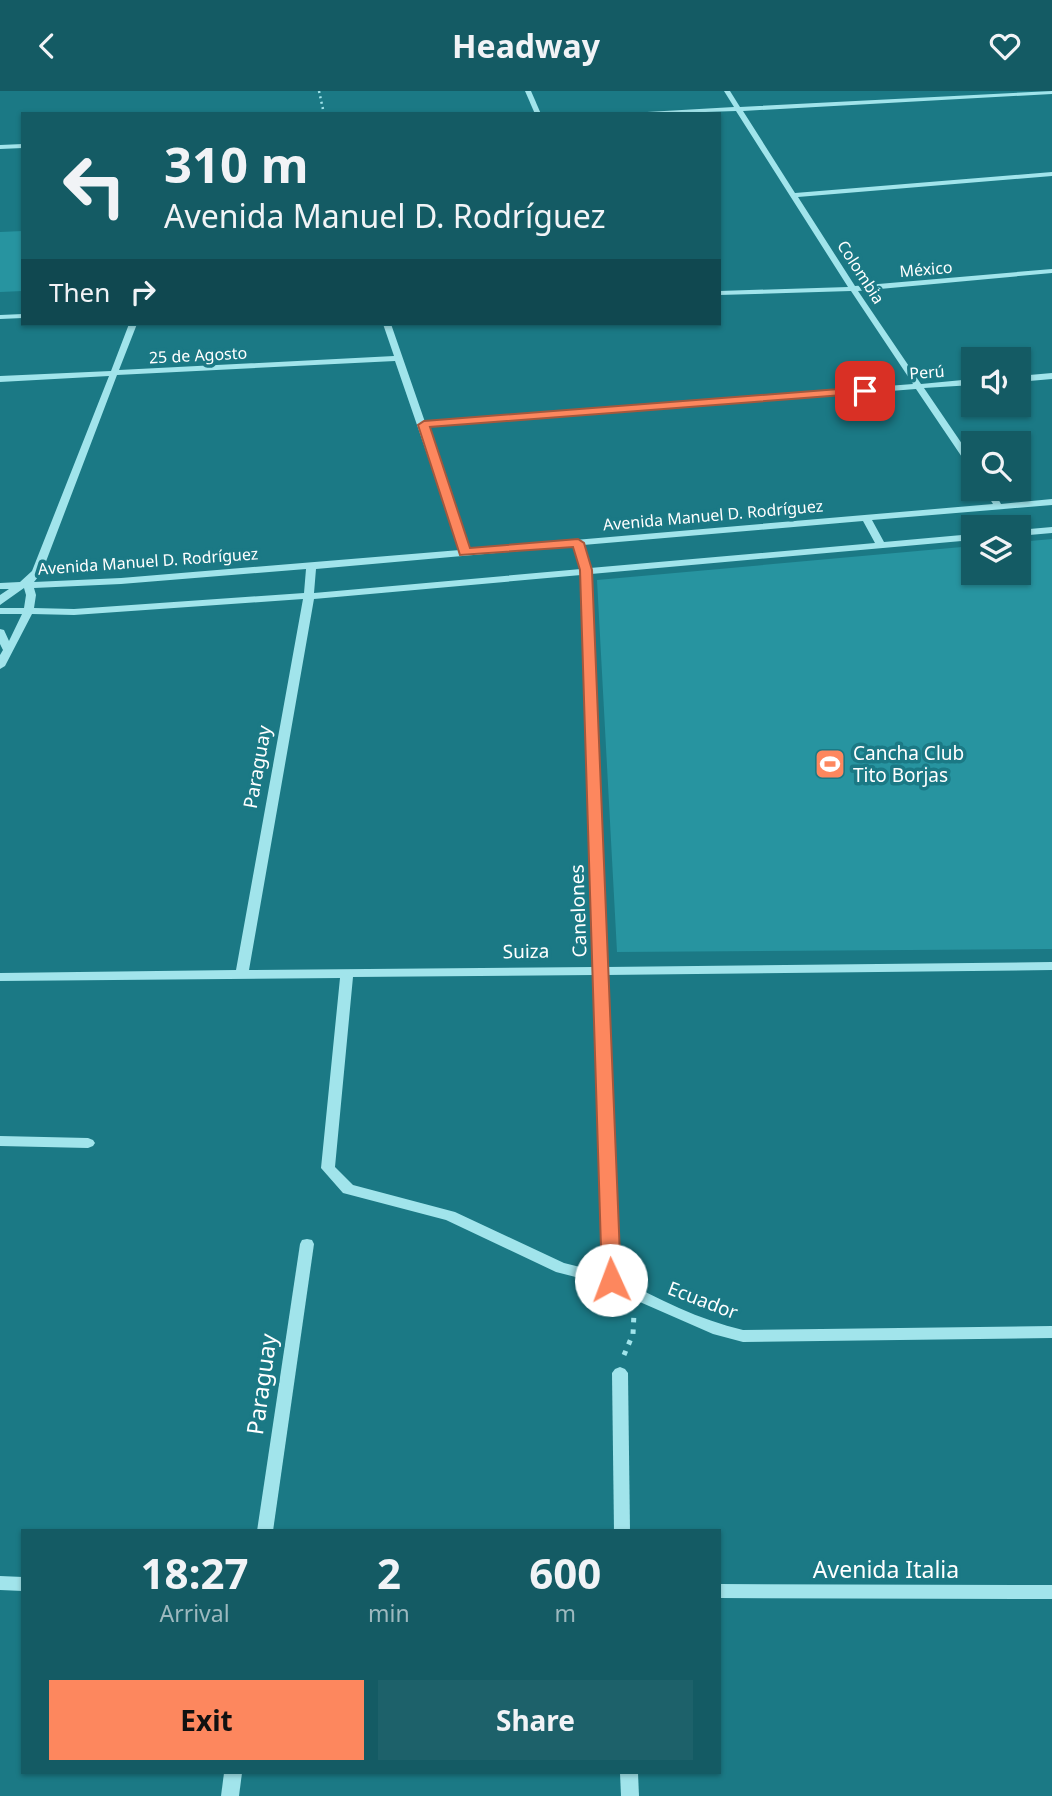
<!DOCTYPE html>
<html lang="en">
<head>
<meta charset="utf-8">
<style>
	:root { --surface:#145b64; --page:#1d616a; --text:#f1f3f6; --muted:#9db9bf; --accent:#fd875e }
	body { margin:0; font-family:"Noto Sans",sans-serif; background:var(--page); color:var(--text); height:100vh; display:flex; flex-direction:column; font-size:26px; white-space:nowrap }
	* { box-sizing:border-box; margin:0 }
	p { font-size:23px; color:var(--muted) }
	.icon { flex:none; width:38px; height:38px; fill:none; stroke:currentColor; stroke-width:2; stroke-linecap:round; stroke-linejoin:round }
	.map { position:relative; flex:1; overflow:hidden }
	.details { position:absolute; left:21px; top:1438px; width:700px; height:245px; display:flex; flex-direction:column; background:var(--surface); border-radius:0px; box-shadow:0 2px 5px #0004 }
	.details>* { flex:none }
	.banner { position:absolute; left:21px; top:21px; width:700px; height:214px; border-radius:0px; box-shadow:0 2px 5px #0004; background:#145b64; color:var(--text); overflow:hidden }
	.tools { position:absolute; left:961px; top:256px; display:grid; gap:14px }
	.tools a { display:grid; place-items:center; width:70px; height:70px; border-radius:0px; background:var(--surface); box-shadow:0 2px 5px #0004; font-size:35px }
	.pin { position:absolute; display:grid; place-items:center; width:60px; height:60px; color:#fff; margin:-30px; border-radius:14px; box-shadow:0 4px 10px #0006 }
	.me { position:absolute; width:77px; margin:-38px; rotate:358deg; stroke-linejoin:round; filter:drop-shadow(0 0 5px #0008) }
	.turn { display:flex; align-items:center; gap:24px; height:147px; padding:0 28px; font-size:32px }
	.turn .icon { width:91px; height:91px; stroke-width:2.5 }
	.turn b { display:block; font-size:49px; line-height:60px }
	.then { display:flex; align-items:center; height:66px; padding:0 28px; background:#0003; gap:14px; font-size:26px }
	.eta { display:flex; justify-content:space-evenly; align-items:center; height:119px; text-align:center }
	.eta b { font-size:42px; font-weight:700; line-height:49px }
	.action { display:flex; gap:14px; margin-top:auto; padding:14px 28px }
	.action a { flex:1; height:80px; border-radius:0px; background:var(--accent); color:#111; font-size:28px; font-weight:700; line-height:80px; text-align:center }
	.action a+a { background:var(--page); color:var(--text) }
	header { display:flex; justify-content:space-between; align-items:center; height:91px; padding:0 28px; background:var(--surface); font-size:32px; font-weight:700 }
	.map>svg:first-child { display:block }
</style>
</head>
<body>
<header><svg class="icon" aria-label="back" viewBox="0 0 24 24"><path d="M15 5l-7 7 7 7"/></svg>Headway<svg class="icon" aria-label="heart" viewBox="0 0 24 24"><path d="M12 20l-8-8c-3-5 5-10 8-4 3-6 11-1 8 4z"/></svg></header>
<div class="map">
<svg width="1052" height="1705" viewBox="0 0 1052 1705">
	<rect width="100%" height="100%" fill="#1b7985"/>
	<!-- green -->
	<g fill="#2794a0">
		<polygon points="23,140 23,200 0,201 0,141"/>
		<polygon points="1052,448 1052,858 617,861 597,489 973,455 973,481 1018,481 1019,451"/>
	</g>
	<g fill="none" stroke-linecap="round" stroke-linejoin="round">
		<!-- path-far1 -->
		<polyline stroke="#a1e4eb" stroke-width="2.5" stroke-dasharray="2 3.5" stroke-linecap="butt" points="319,0 324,23"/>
		<!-- path -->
		<polyline stroke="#a1e4eb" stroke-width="5" stroke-dasharray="4.5 7" stroke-linecap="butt" points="624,1264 633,1243 634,1222"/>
		<!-- minor -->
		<g fill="#a1e4eb" fill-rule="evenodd">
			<polygon points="525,0 531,0 541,23 535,23"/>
			<path d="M724 0H730L740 16 1052 0V3L743 20 795 102 1052 81V85L798 106 855 195 1052 178V182L858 200 921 293 973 288V294L924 297 973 369V379L970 378 916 298 427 336 469 458 993 413 983 397H992L1001 413 1052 408V414L872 429 884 451 973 443V449L591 483 606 876 1052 871V879L606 884 618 1186C657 1208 700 1229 743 1239L1052 1235V1247L743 1251 713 1243 633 1208 607 1194 556 1181 446 1129 343 1102 321 1077 340 887 0 890V882L236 879 303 508 74 524 32 523 5 575 0 578V564L3 559 0 553V538L4 539 9 550 22 523H0V517H24L26 504 24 497 0 514V504L9 498H0V492L20 491 32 480 109 285 0 291V285L111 280 129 233H137L119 279 394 265 383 233H391L425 331 913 293 851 200 719 204V200L848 196 736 20 644 23 647 21 734 16ZM395 270 460 459 121 487 34 491 42 481 117 284ZM863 430 875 452 590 477 583 454ZM574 455 581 478 314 502 316 478ZM306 478 304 502 74 518 34 517 36 504 34 497 121 493ZM581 484 594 876 249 879 314 508ZM594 884 604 1182 564 1172 455 1121 353 1094 335 1076 353 886Z"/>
			<polygon points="23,53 23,57 0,58 0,54"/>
			<polygon points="23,223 23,227 0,228 0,224"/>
			<polygon points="1052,282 1052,288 1018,291 1018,285"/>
			<polygon points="1052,436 1052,442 1018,445 1018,439"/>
			<polygon points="0,1045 88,1047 93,1049 95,1052 93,1055 88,1057 0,1055"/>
			<polygon points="307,1148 312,1149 314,1153 273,1440 257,1440 300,1153 302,1149"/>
			<polygon points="620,1276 625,1278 628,1282 630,1440 614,1440 612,1282 615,1278"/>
			<polygon points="0,1485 23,1486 23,1500 0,1499"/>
			<polygon points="719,1493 1052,1494 1052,1508 719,1507"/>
			<polygon points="224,1682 242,1682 239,1705 221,1705"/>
			<polygon points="620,1682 638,1682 639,1705 621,1705"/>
		</g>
	</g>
	<!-- route -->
	<polygon fill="#fd875e" stroke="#a4583d" stroke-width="2" points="865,296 869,297 869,302 430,336 470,457 578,448 584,452 592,479 621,1189 611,1196 602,1189 580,479 573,456 460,464 418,334 424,330"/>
	<!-- icons -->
	<defs>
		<g id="stadium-square" transform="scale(1.575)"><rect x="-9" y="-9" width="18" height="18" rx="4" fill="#fd875e" stroke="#1b7985"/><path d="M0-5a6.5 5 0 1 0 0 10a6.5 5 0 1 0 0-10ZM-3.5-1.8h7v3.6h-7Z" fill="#fff"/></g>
	</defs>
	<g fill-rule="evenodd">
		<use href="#stadium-square" x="830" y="673"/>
	</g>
	<g text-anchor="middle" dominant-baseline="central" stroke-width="7" stroke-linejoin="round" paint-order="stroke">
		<!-- far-street labels -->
		<g font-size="16" fill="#fff" stroke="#1b7985">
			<text transform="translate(926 178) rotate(-5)">México</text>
			<text transform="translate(861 181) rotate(57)">Colombia</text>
			<text transform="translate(198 264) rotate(-3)">25 de Agosto</text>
			<text transform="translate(927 281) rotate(-4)">Perú</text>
			<text transform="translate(713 424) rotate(-5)">Avenida Manuel D. Rodríguez</text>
			<text transform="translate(148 470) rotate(-4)">Avenida Manuel D. Rodríguez</text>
		</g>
		<!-- poi labels -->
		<g font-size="19" fill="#fff" stroke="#1b7985" text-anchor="start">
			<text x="853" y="662">Cancha Club<tspan x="853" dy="22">Tito Borjas</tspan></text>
		</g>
		<!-- street labels -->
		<g font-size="19" fill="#fff" stroke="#1b7985">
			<text transform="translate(257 676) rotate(-80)">Paraguay</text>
			<text transform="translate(578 820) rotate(-92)">Canelones</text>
			<text transform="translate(526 860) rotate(-1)">Suiza</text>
			<text transform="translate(703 1209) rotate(21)">Ecuador</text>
		</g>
		<!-- near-street labels -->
		<g font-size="23" fill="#fff" stroke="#1b7985">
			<text transform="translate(261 1293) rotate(-82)">Paraguay</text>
			<text x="886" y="1478">Avenida Italia</text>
		</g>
	</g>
</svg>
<div class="tools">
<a><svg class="icon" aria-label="sound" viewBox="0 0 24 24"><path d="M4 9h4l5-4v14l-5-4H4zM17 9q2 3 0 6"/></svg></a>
<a><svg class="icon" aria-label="search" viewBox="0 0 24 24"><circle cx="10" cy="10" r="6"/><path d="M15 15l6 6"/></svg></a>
<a><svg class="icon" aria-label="layers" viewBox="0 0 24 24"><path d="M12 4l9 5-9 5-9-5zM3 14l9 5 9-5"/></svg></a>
</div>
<div class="pin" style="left:865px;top:300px;background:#d93025"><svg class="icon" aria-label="arrive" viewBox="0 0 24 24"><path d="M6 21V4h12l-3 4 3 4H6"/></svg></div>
<svg class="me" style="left:611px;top:1189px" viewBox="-20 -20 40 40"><circle r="19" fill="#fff"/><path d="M0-13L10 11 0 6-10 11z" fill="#fd875e"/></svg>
<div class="banner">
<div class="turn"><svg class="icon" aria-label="left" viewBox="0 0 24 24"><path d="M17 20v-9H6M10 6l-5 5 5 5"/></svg><div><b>310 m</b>Avenida Manuel D. Rodríguez</div></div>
<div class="then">Then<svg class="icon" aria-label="right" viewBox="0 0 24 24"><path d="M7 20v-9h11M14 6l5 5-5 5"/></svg></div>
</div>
<section class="details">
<div class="eta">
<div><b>18:27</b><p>Arrival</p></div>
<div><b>2</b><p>min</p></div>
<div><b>600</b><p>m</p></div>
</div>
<div class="action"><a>Exit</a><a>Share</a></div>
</section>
</div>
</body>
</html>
